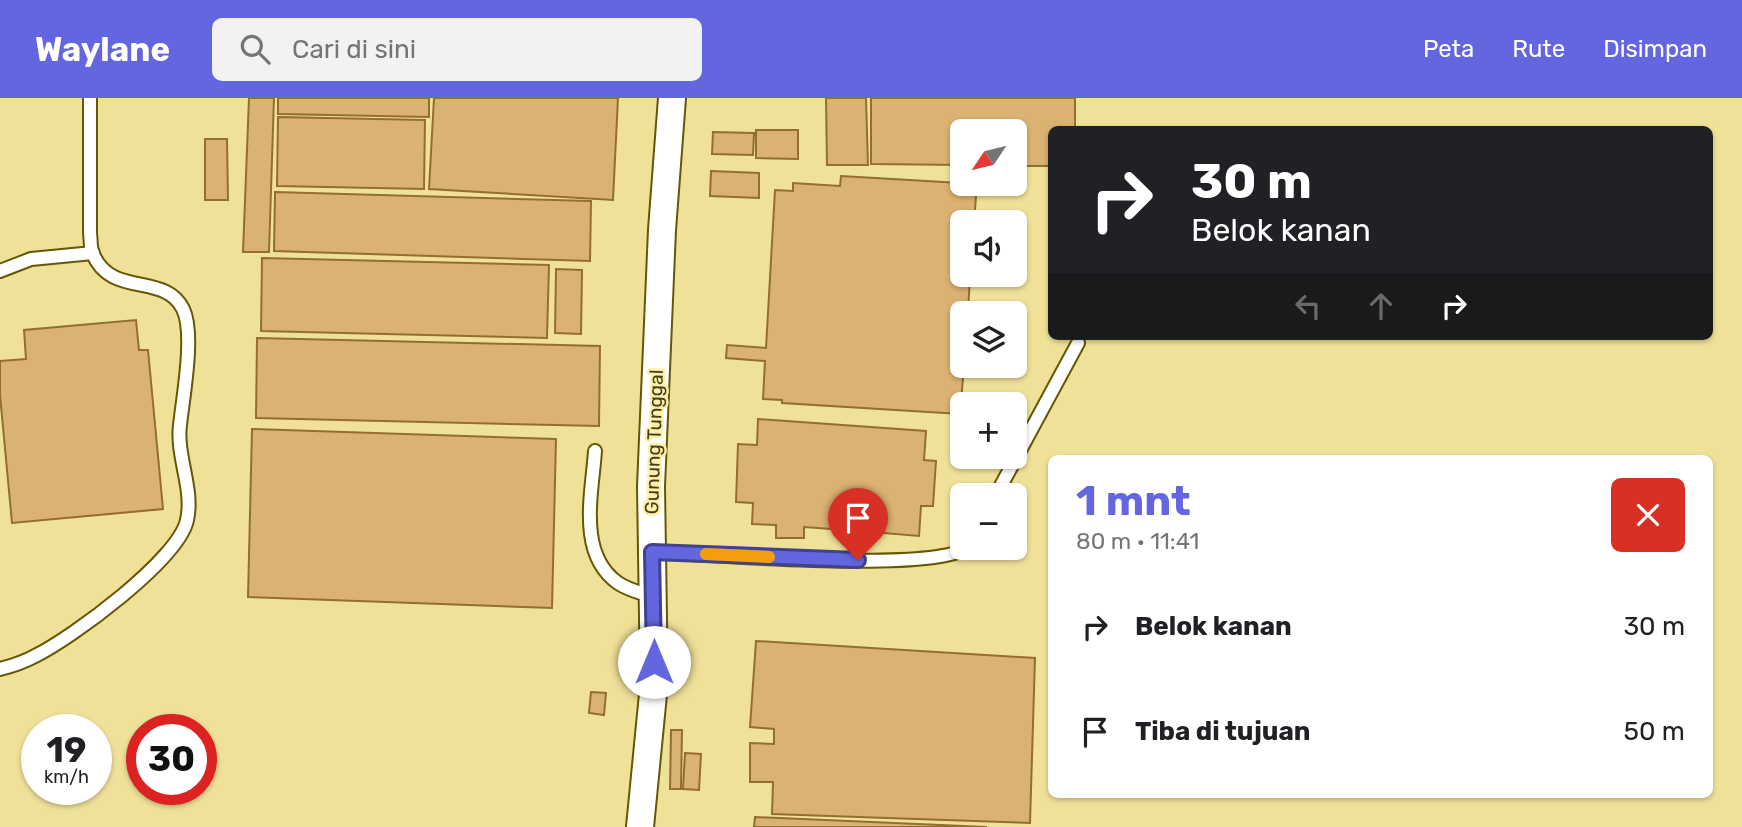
<!DOCTYPE html>
<html lang="id">
<head>
<meta charset="utf-8">
<style>
	:root { --surface:#fff; --page:#f2f2f2; --text:#202124; --muted:#757577; --accent:#6366de }
	body { margin:0; font-family:Rubik,sans-serif; background:var(--page); color:var(--text); height:100vh; display:flex; flex-direction:column; font-size:26px; white-space:nowrap }
	* { box-sizing:border-box; margin:0 }
	p { font-size:23px; color:var(--muted) }
	.icon { flex:none; width:38px; height:38px; fill:none; stroke:currentColor; stroke-width:2; stroke-linecap:round; stroke-linejoin:round }
	.map { position:relative; flex:1; overflow:hidden }
	.details { position:absolute; left:1048px; top:357px; width:665px; height:343px; display:flex; flex-direction:column; background:var(--surface); border-radius:10px; box-shadow:0 2px 5px #0004 }
	.details>* { flex:none }
	.guide { position:absolute; left:1048px; top:28px; width:665px; height:214px; border-radius:10px; box-shadow:0 2px 5px #0004; background:#202124; color:#fff; overflow:hidden }
	.needle { width:46px; rotate:235deg }
	.fabs { position:absolute; left:950px; top:21px; display:grid; gap:14px }
	.fabs a { display:grid; place-items:center; width:77px; height:77px; border-radius:10px; background:var(--surface); box-shadow:0 2px 5px #0004; font-size:35px }
	.speed { position:absolute; left:21px; top:616px; display:flex; gap:14px; font-size:35px; font-weight:700; text-align:center }
	.speed>* { display:grid; place-content:center; width:91px; height:91px; border-radius:50%; background:var(--surface); box-shadow:0 2px 5px #0004; line-height:1 }
	.speed small { font-size:18px; font-weight:400 }
	.speed .limit { border:10px solid #d22; background:#fff; color:#111 }
	.pin { position:absolute; display:grid; place-items:center; width:60px; height:60px; color:#fff; margin:-72px -30px; border-radius:50% 50% 50% 0; rotate:-45deg; box-shadow:0 0 7px #0007 }
	.pin .icon { rotate:45deg }
	.me { position:absolute; width:77px; margin:-38px; rotate:0deg; stroke-linejoin:round; filter:drop-shadow(0 0 5px #0008) }
	.turn { display:flex; align-items:center; gap:24px; height:147px; padding:0 28px; font-size:32px }
	.turn .icon { width:91px; height:91px; stroke-width:2.5 }
	.turn b { display:block; font-size:49px; line-height:60px }
	.lanes { display:flex; align-items:center; height:66px; padding:0 28px; background:#0003; justify-content:center; gap:35px; direction:ltr }
	.lanes .off { opacity:.35 }
	.round { display:grid; place-items:center; flex:none; width:74px; height:74px; border-radius:10px; background:var(--page) }
	.overview { display:flex; align-items:center; justify-content:space-between; height:119px; padding:0 28px }
	h1 { font-size:42px; font-weight:700; line-height:52px; color:var(--accent) }
	ul { padding:0; list-style:none }
	li { display:flex; align-items:center; gap:21px; height:105px; padding:0 28px }
	li div { flex:1 }
	li b { display:block; font-size:26px }
	li em { font-style:normal }
	header { display:flex; align-items:center; gap:42px; box-sizing:border-box; height:98px; padding:0 35px; background:var(--accent); color:#fff }
	header strong { font-size:33px }
	nav { display:flex; gap:38px; margin-inline-start:auto; font-size:24px }
	.search { width:490px; height:63px; background:var(--page); display:flex; align-items:center; gap:18px; box-sizing:border-box; padding:0 24px; border-radius:10px; color:var(--muted); font-size:26px }
	.map>svg:first-child { display:block }
</style>
</head>
<body>
<header>
<strong>Waylane</strong>
<div class="search"><svg class="icon" aria-label="search" viewBox="0 0 24 24"><circle cx="10" cy="10" r="6"/><path d="M15 15l6 6"/></svg>Cari di sini</div>
<nav><a>Peta</a><a>Rute</a><a>Disimpan</a></nav>
</header>
<div class="map">
<svg width="1742" height="729" viewBox="0 0 1742 729">
	<rect width="100%" height="100%" fill="#f0e199"/>
	<!-- building -->
	<g fill="#dab272" stroke="#946e2e" stroke-width="2">
		<polygon points="249,0 274,0 269,154 243,154"/>
		<polygon points="278,0 429,0 429,19 278,16"/>
		<polygon points="434,0 618,0 613,102 429,91"/>
		<polygon points="826,0 866,0 868,67 827,67"/>
		<polygon points="871,0 1075,0 1075,32 1052,32 1052,68 1015,68 1015,33 962,33 962,67 871,66"/>
		<polygon points="278,19 425,22 424,91 277,88"/>
		<polygon points="756,32 798,32 798,61 756,60"/>
		<polygon points="713,34 754,35 753,57 712,56"/>
		<polygon points="205,41 227,41 228,102 205,102"/>
		<polygon points="711,73 759,75 759,100 710,98"/>
		<polygon points="841,78 977,86 974,124 962,124 962,177 970,177 968,215 962,215 964,268 960,316 782,305 782,302 763,301 765,263 726,260 727,247 766,250 775,92 793,93 793,85 840,88"/>
		<polygon points="275,94 591,103 590,163 274,153"/>
		<polygon points="262,160 549,167 547,240 261,233"/>
		<polygon points="556,171 582,172 581,236 555,235"/>
		<polygon points="136,222 139,252 148,252 163,411 12,425 0,297 0,263 26,261 24,232"/>
		<polygon points="257,240 600,248 599,328 256,320"/>
		<polygon points="758,321 926,333 924,362 936,363 933,408 921,408 919,438 872,434 870,446 843,443 845,432 804,429 804,440 776,440 776,427 752,426 753,405 736,404 738,346 757,347"/>
		<polygon points="252,331 556,341 552,510 248,499"/>
		<polygon points="756,543 1035,560 1030,725 772,716 773,684 750,684 750,645 774,646 774,631 750,629"/>
		<polygon points="591,594 606,595 604,617 589,615"/>
		<polygon points="671,632 682,632 681,691 670,691"/>
		<polygon points="685,655 701,656 699,692 683,691"/>
		<polygon points="755,719 987,729 754,729"/>
	</g>
	<g fill="none" stroke-linecap="round" stroke-linejoin="round">
		<!-- service casing -->
		<g stroke="#655703" stroke-width="16">
			<g id="service">
				<polyline points="0,173 31,161 93,155"/>
				<path d="M595 353C592 396 577 456 618 485 628 492 642 495 653 499"/>
				<polyline points="996,397 1078,245"/>
				<path d="M652 454C706 456 932 475 966 450"/>
				<path d="M0 571C12 568 24 564 35 558 72 540 179 461 187 422 194 391 176 358 180 327 183 299 195 235 183 211 165 174 111 200 93 156 90 150 91 141 90 135V0"/>
			</g>
		</g>
		<!-- minor casing -->
		<g stroke="#655703" stroke-width="30">
			<polyline id="minor" points="640,729 654,586 651,388 662,132 672,0"/>
		</g>
		<!-- service -->
		<use href="#service" stroke="#fff" stroke-width="12"/>
		<!-- minor -->
		<use href="#minor" stroke="#fff" stroke-width="26"/>
	</g>
	<g fill="none" stroke-linecap="round" stroke-linejoin="round">
		<!-- route casing -->
		<g stroke="#404290" stroke-width="18">
			<polyline id="route" points="654,564 652,454 858,462"/>
		</g>
		<!-- route -->
		<use href="#route" stroke="#6366de" stroke-width="12"/>
		<!-- slow -->
		<polyline stroke="#f59e0b" stroke-width="12" points="706,456 769,459"/>
	</g>
	<g text-anchor="middle" dominant-baseline="central" stroke-width="5" stroke-linejoin="round" paint-order="stroke">
		<!-- street labels -->
		<g font-size="19" fill="#423c1e" stroke="#fdefa5">
			<text transform="translate(654 344) rotate(-88)">Gunung Tunggal</text>
		</g>
	</g>
</svg>
<div class="fabs">
<a><svg class="needle" viewBox="-14 -14 28 28"><path d="M0-13l5 13h-10z" fill="#e53935"/><path d="M0 13l5-13h-10z" fill="#757577"/></svg></a>
<a><svg class="icon" aria-label="sound" viewBox="0 0 24 24"><path d="M4 9h4l5-4v14l-5-4H4zM17 9q2 3 0 6"/></svg></a>
<a><svg class="icon" aria-label="layers" viewBox="0 0 24 24"><path d="M12 4l9 5-9 5-9-5zM3 14l9 5 9-5"/></svg></a>
<a>+</a>
<a>−</a>
</div>
<div class="speed"><div>19<small>km/h</small></div><div class="limit">30</div></div>
<div class="pin" style="left:858px;top:462px;background:#d93025"><svg class="icon" aria-label="arrive" viewBox="0 0 24 24"><path d="M6 21V4h12l-3 4 3 4H6"/></svg></div>
<svg class="me" style="left:654px;top:564px" viewBox="-20 -20 40 40"><circle r="19" fill="#fff"/><path d="M0-13L10 11 0 6-10 11z" fill="#6366de"/></svg>
<div class="guide">
<div class="turn"><svg class="icon" aria-label="right" viewBox="0 0 24 24"><path d="M7 20v-9h11M14 6l5 5-5 5"/></svg><div><b>30 m</b>Belok kanan</div></div>
<div class="lanes"><svg class="icon off" aria-label="left" viewBox="0 0 24 24"><path d="M17 20v-9H6M10 6l-5 5 5 5"/></svg><svg class="icon off" aria-label="ahead" viewBox="0 0 24 24"><path d="M12 20V5M6 11l6-6 6 6"/></svg><svg class="icon" aria-label="right" viewBox="0 0 24 24"><path d="M7 20v-9h11M14 6l5 5-5 5"/></svg></div>
</div>
<section class="details">
<div class="overview"><div><h1>1 mnt</h1><p>80 m · 11:41</p></div><a class="round" style="background:#d93025;color:#fff"><svg class="icon" aria-label="close" viewBox="0 0 24 24"><path d="M6 6l12 12M18 6L6 18"/></svg></a></div>
<ul>
<li><svg class="icon" aria-label="right" viewBox="0 0 24 24"><path d="M7 20v-9h11M14 6l5 5-5 5"/></svg><div><b>Belok kanan</b></div><em>30 m</em></li>
<li><svg class="icon" aria-label="arrive" viewBox="0 0 24 24"><path d="M6 21V4h12l-3 4 3 4H6"/></svg><div><b>Tiba di tujuan</b></div><em>50 m</em></li>
</ul>
</section>
</div>
</body>
</html>
